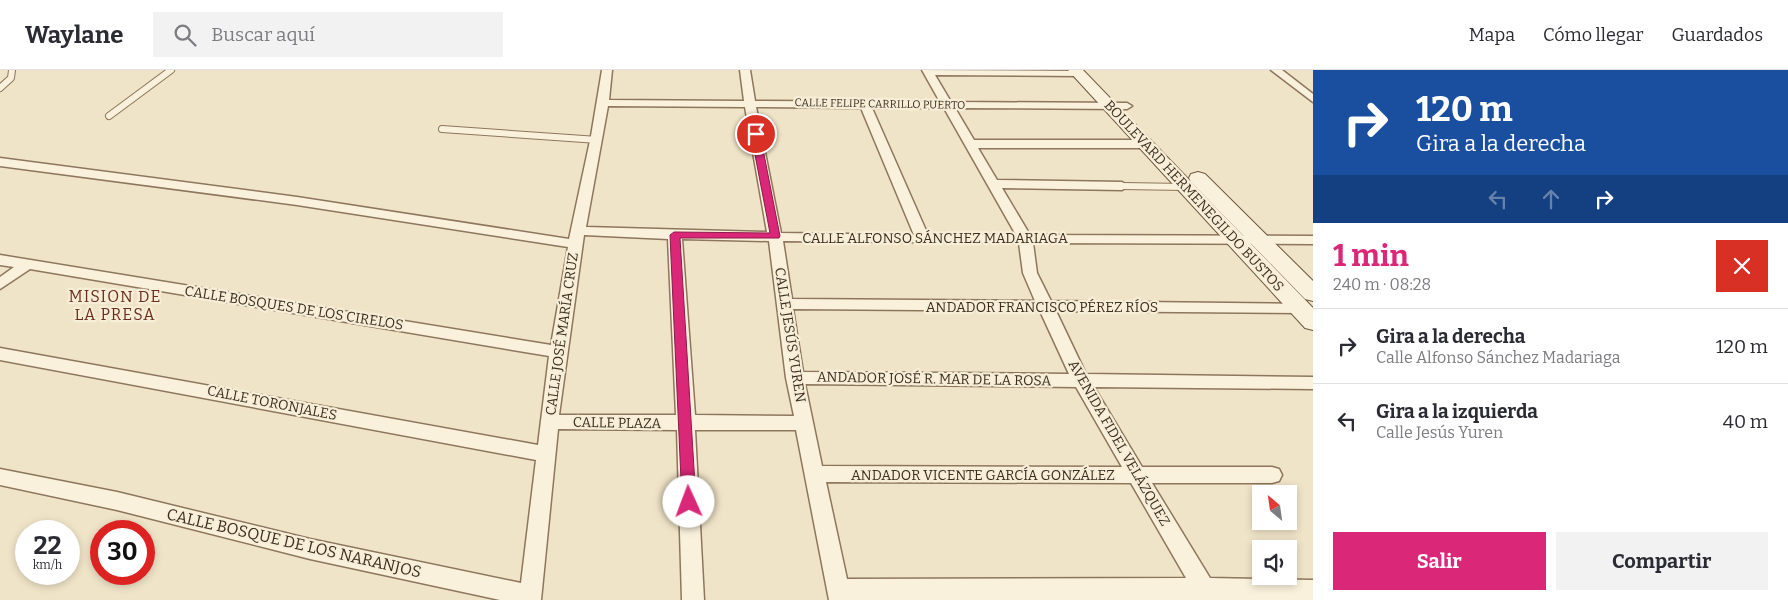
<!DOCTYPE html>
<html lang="es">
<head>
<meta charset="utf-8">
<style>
	:root { --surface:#fff; --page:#f2f2f3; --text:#2b2b33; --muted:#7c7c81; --line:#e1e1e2; --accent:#db2777 }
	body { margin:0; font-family:Bitter,serif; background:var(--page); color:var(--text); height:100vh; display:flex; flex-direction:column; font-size:19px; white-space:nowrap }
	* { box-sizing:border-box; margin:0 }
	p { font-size:16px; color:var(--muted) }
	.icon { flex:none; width:28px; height:28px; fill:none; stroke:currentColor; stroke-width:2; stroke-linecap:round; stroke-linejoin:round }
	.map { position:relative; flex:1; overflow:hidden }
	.side { display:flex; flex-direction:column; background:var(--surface); width:475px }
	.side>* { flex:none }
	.hud { background:#1a4fa0; color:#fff; overflow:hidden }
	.needle { width:32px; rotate:331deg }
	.fabs { position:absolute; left:1252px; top:415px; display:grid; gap:10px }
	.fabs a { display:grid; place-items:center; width:45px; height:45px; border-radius:0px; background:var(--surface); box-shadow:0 2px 8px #0003; font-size:25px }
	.speed { position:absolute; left:15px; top:450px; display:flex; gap:10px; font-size:25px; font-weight:700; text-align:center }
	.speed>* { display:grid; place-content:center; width:65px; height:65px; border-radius:50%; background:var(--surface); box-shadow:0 2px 8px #0003; line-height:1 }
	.speed small { font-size:12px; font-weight:400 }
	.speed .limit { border:8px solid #d22; background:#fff; color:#111 }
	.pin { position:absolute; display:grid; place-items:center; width:42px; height:42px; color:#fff; margin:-21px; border:2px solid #fff; border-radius:50%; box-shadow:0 1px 5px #0007 }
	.me { position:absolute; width:55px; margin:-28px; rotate:358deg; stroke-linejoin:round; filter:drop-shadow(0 0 4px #0008) }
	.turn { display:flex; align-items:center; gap:18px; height:105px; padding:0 20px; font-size:22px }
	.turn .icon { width:65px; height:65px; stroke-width:2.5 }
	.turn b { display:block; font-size:35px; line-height:42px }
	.lanes { display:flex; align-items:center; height:48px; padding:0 20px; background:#0003; justify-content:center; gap:25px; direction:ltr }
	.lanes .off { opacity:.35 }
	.round { display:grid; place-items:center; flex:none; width:52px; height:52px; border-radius:0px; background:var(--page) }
	.summary { display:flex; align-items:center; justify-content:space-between; height:85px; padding:0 20px }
	h1 { font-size:30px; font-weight:700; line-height:38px; color:var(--accent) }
	.button { display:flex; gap:10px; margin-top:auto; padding:10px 20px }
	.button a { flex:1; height:58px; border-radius:0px; background:var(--accent); color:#fff; font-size:20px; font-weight:700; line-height:58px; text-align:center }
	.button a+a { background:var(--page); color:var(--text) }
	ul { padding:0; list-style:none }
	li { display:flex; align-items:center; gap:15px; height:75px; padding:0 20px; border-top:1px solid var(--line) }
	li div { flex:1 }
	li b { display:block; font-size:19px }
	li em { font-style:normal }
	header { display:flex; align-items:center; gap:30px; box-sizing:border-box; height:70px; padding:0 25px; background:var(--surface); border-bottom:1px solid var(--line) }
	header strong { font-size:24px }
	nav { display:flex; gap:28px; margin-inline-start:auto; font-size:18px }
	.search { width:350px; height:45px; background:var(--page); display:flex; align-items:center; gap:12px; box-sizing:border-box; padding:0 18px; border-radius:0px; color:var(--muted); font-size:19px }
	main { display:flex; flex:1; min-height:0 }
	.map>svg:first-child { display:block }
</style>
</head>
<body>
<header>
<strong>Waylane</strong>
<div class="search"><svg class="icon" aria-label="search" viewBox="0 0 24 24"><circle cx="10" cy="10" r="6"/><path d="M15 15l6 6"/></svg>Buscar aquí</div>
<nav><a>Mapa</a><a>Cómo llegar</a><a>Guardados</a></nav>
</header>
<main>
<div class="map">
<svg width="1313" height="530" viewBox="0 0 1313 530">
	<rect width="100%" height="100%" fill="#f0e4c8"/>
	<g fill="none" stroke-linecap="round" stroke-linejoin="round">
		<!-- lane casing -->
		<g stroke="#8d765c" stroke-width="8">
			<g id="lane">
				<polyline points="0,18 11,8 12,0"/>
				<polyline points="109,46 171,0"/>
				<polyline points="442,59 598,70"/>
				<polyline points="1122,116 1186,117"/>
			</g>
		</g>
		<!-- street casing -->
		<g stroke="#8d765c" stroke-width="3">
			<g id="street">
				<path d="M602 0H612L609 30 744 31 740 0H750L755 31 940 32 922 0 1078 1 1082 2V6L935 5 951 32 1127 33 1132 36 1127 39 955 38 974 70H1147L1153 74 1147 78H978L997 110 1122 112 1128 116 1122 120 1002 118 1030 165 1313 166V174L1033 173 1037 203 1051 231 1306 234 1308 238 1306 242 1300 243 1056 241 1086 304 1313 307V319L1094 317 1142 397H1272L1279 399 1282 405 1279 411 1272 413H1152L1210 508 1313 510V530H829L796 360H695L704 530H682L677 360 558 359 541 530H500L310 489 117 440 0 415V399L117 422 310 469 521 513 536 390 0 290V278L538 375 549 286 30 199 0 219V207L14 197 0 195V185L551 275 568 177 297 135 0 96V88L297 127 569 169 591 66ZM608 36 745 37 767 162 586 157ZM756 37 861 38 914 165 781 163ZM872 38H944L1016 165H928ZM584 165 668 169 676 345H559ZM682 169 769 171 786 308 794 346 695 345ZM783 171 1019 173 1023 203 1035 231 792 229ZM793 239 1040 241 1069 304 803 302ZM805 314 1076 317 1122 397 822 396ZM826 412 1131 413 1186 508 847 509Z"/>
				<polygon points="1271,0 1282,0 1313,24 1313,32"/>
			</g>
		</g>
		<!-- secondary casing -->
		<g stroke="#6f573f" stroke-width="2">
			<g id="secondary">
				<polygon points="1068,0 1083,0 1313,238 1313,260 1305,258"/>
				<polygon points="1198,102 1205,104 1313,211 1313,231 1305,229 1191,112 1189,108 1191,104"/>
			</g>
		</g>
		<!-- lane -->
		<use href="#lane" stroke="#faf1dc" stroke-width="6"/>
		<!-- street -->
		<use href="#street" fill="#faf1dc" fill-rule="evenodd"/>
		<!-- secondary -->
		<use href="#secondary" fill="#faf1dc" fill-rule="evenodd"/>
	</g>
	<!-- route -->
	<polygon fill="#db2777" stroke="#8e194d" points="756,62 760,64 780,166 779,168 680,168 696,432 694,436 689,438 684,436 682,432 670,165 674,162 770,163 751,64"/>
	<g text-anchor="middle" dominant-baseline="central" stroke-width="4.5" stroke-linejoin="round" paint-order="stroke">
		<!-- far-street labels -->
		<g font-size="11" fill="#3d2e20" stroke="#f7eed8">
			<text transform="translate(880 34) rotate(1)">CALLE FELIPE CARRILLO PUERTO</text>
		</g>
		<!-- street labels -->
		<g font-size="14" fill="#3d2e20" stroke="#f7eed8">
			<text transform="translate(1194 126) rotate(47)">BOULEVARD HERMENEGILDO BUSTOS</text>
			<text x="935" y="168">CALLE ALFONSO SÁNCHEZ MADARIAGA</text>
			<text x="1042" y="237">ANDADOR FRANCISCO PÉREZ RÍOS</text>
			<text transform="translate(294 238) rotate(9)">CALLE BOSQUES DE LOS CIRELOS</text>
			<text transform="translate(562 264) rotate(-82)">CALLE JOSÉ MARÍA CRUZ</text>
			<text transform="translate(790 265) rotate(81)">CALLE JESÚS YUREN</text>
			<text transform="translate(934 309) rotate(1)">ANDADOR JOSÉ R. MAR DE LA ROSA</text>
			<text transform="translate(272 333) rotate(11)">CALLE TORONJALES</text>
			<text transform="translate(617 353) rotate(1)">CALLE PLAZA</text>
			<text transform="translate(1119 373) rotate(60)">AVENIDA FIDEL VELÁZQUEZ</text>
			<text x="983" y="405">ANDADOR VICENTE GARCÍA GONZÁLEZ</text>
		</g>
		<!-- quarter labels -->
		<g font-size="16" letter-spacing="1" fill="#6b2e1e" stroke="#f7eed8">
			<text x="115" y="226">MISION DE<tspan x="115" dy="18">LA PRESA</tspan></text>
		</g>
		<!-- near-street labels -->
		<g font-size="16" fill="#3d2e20" stroke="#f7eed8">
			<text transform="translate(294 473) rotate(13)">CALLE BOSQUE DE LOS NARANJOS</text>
		</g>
	</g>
</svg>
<div class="fabs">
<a><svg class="needle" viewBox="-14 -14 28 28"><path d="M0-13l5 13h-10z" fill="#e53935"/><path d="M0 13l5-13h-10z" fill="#7c7c81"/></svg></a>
<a><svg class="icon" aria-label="sound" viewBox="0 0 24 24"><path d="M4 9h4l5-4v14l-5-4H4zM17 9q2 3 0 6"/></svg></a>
</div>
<div class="speed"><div>22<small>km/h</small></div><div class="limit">30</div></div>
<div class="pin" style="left:756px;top:64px;background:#d93025"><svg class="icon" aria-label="arrive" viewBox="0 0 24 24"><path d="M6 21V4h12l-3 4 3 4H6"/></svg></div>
<svg class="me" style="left:689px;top:432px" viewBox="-20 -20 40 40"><circle r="19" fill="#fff"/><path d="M0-13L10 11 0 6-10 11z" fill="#db2777"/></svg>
</div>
<section class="side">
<div class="hud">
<div class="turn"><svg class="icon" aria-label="right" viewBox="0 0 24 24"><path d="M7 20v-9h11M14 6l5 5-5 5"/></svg><div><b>120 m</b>Gira a la derecha</div></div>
<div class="lanes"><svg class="icon off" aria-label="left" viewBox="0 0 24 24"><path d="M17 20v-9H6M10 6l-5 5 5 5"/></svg><svg class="icon off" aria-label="ahead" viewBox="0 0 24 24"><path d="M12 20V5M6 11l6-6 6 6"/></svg><svg class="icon" aria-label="right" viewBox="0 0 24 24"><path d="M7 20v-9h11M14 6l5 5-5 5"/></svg></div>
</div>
<div class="summary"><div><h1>1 min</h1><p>240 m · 08:28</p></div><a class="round" style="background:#d93025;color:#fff"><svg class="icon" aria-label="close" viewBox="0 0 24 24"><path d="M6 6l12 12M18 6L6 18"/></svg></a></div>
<ul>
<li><svg class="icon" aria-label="right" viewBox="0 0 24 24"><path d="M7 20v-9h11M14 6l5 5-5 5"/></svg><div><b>Gira a la derecha</b><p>Calle Alfonso Sánchez Madariaga</p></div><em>120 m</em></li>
<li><svg class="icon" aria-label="left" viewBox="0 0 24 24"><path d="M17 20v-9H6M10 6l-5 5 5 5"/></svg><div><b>Gira a la izquierda</b><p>Calle Jesús Yuren</p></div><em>40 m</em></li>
</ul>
<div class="button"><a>Salir</a><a>Compartir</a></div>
</section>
</main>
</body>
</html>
